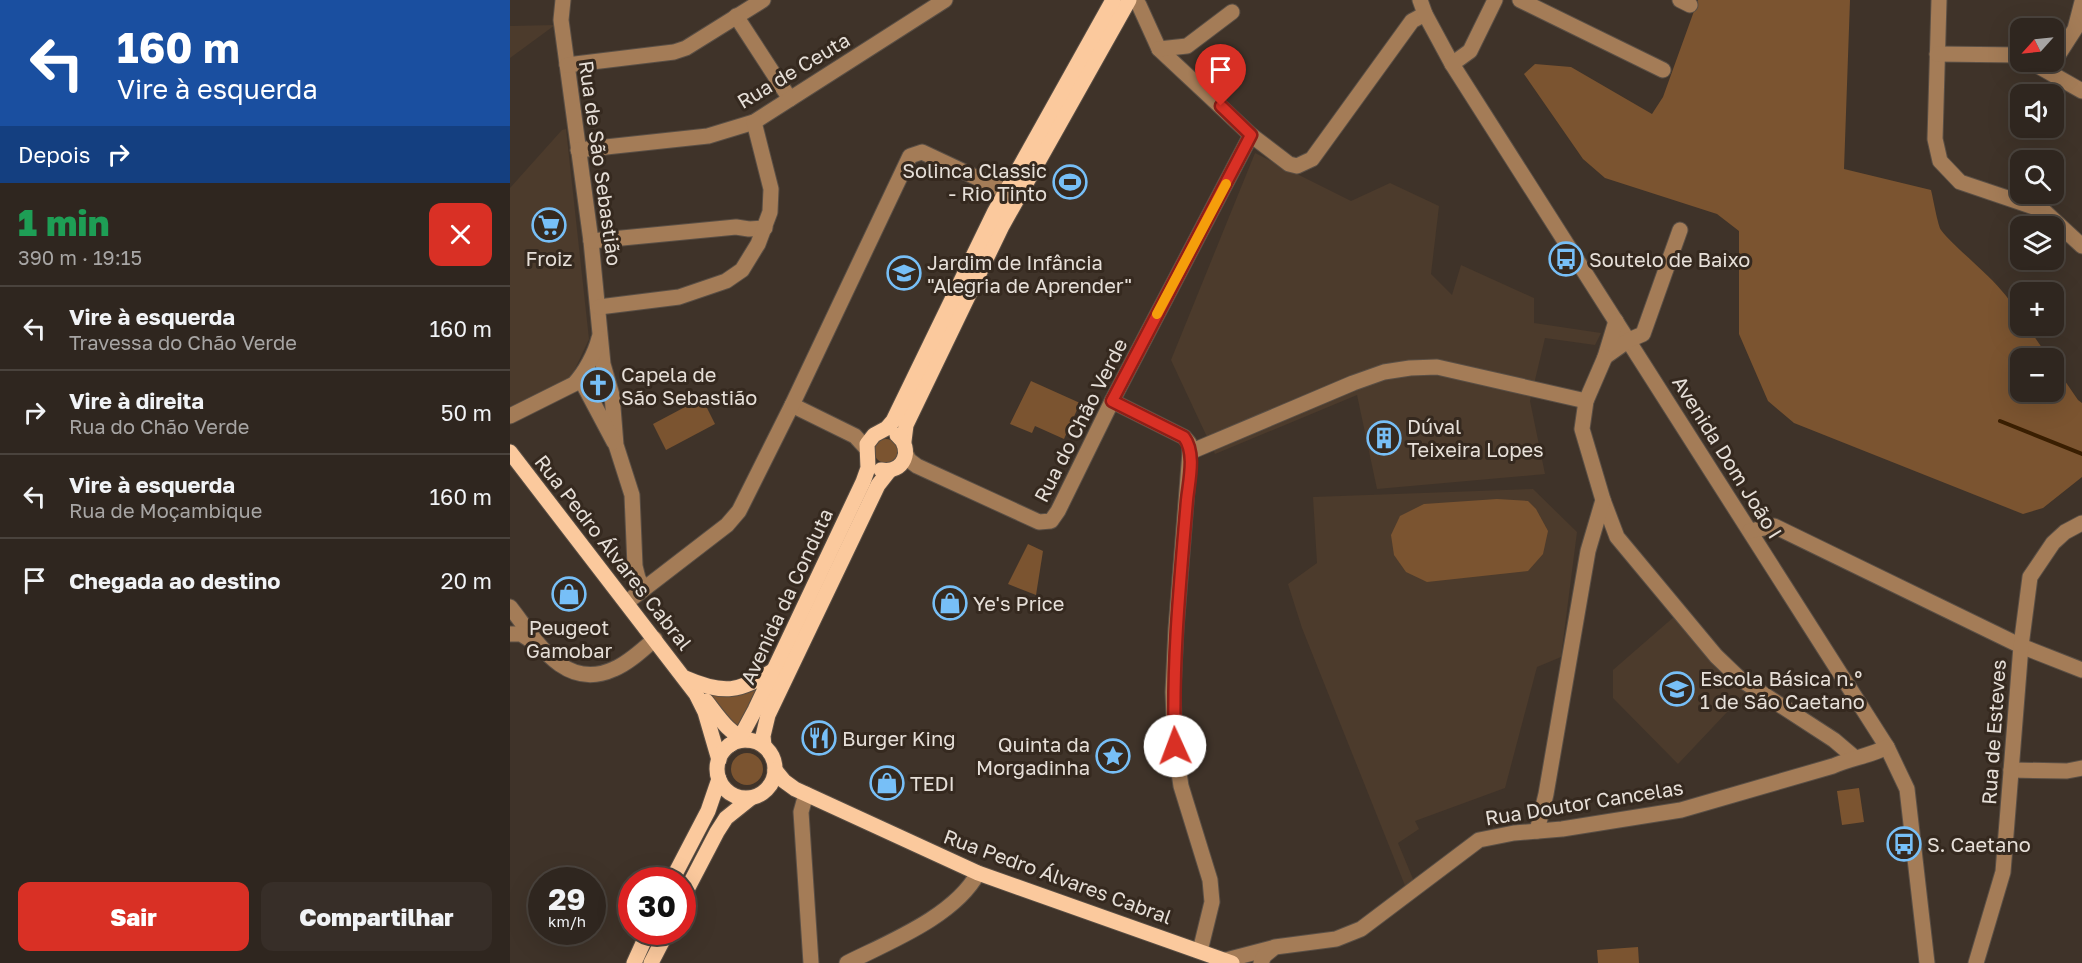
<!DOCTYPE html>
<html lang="pt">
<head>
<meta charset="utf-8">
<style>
	:root { --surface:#2f261f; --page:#372e28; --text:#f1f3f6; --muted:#a7a5a4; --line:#4a433d; --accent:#d93025 }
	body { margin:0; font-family:"Golos Text",sans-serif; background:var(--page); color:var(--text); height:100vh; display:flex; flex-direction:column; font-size:22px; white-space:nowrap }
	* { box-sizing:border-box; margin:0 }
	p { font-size:20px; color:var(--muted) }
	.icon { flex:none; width:33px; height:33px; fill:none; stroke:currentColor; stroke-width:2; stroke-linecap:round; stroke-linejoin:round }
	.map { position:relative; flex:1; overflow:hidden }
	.sheet { display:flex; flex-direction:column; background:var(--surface); width:510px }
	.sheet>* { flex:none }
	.hud { background:#1a4fa0; color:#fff; overflow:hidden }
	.needle { width:39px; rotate:243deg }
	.buttons { position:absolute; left:1500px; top:18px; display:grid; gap:12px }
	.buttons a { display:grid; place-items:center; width:54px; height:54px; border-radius:12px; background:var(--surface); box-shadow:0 6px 24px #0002,0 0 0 2px var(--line); font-size:30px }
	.speed { position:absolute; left:18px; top:867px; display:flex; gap:12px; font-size:30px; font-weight:700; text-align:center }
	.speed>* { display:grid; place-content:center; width:78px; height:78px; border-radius:50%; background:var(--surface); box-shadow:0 6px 24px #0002,0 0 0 2px var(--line); line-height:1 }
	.speed small { font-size:15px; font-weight:400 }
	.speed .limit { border:9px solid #d22; background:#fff; color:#111 }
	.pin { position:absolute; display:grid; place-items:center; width:51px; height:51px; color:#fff; margin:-62px -26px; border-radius:50% 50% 50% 0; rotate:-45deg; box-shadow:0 0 6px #0007 }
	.pin .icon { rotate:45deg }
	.me { position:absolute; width:66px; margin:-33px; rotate:358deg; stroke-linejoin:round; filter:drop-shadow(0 0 4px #0008) }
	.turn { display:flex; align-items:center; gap:21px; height:126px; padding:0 18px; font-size:27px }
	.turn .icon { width:78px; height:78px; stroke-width:2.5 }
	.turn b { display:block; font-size:42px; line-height:51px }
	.then { display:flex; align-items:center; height:57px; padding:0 18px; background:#0003; gap:12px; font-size:22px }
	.round { display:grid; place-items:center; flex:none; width:63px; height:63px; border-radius:12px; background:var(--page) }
	.summary { display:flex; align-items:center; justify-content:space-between; height:102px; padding:0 18px }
	h1 { font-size:36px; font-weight:800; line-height:45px; color:#1e9e55 }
	.primary-button { display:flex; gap:12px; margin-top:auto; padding:12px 18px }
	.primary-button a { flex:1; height:69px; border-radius:12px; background:var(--accent); color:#fff; font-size:24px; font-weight:800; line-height:69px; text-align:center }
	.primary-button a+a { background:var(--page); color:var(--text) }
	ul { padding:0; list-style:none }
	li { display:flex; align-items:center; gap:18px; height:84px; padding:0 18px; border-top:2px solid var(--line) }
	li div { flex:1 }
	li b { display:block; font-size:22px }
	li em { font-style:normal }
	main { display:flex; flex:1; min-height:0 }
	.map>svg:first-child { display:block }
</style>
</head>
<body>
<main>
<section class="sheet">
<div class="hud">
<div class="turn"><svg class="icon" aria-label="left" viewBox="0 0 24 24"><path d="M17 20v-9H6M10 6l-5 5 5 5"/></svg><div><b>160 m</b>Vire à esquerda</div></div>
<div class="then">Depois<svg class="icon" aria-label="right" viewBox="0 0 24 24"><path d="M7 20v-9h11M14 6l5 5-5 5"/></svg></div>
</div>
<div class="summary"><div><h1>1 min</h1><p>390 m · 19:15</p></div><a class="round" style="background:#d93025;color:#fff"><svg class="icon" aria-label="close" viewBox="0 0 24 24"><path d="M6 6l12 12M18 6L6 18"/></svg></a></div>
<ul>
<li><svg class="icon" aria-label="left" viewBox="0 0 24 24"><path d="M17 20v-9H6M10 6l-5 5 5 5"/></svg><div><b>Vire à esquerda</b><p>Travessa do Chão Verde</p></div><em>160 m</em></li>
<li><svg class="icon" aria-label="right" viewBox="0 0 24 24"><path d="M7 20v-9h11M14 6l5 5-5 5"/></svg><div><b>Vire à direita</b><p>Rua do Chão Verde</p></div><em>50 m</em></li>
<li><svg class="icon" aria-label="left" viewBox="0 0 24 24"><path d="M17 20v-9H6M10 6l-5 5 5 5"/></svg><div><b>Vire à esquerda</b><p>Rua de Moçambique</p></div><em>160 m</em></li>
<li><svg class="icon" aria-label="arrive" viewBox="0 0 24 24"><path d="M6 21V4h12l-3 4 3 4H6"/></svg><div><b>Chegada ao destino</b></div><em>20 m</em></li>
</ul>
<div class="primary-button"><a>Sair</a><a>Compartilhar</a></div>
</section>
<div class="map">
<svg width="1572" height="963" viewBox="0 0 1572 963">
	<rect width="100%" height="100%" fill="#3f3329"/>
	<!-- built -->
	<g fill="#4c3b2c">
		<polygon points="45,25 0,58 0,26"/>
		<polygon points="56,129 79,339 59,382 0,408 0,188 52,130"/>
		<polygon points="745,153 841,201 880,183 929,206 921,274 942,295 951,265 1024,298 1024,323 1091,333 1085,345 1035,338 1020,401 1035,474 867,489 847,395 705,454 661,360"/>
		<polygon points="1023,489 1067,532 1051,657 1027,667 995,788 905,821 909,829 888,843 903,879 896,888 792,628 778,584 807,563 803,497"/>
		<polygon points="1165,616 1227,686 1236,692 1168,764 1103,698 1103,670"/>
	</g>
	<!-- green -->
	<g fill="#7b5430">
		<path d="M1188 0H1340L1334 169 1421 190C1423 198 1428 226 1431 230 1450 255 1510 295 1510 326H1517L1539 358H1510V392H1544V365L1568 400 1572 403V477L1533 508 1513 514 1284 423 1258 401 1229 334V231L1207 214 1095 178 1073 159 1014 74 1025 64 1061 67 1142 114 1153 97Z"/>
		<polygon points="521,381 570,403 554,439 525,426 522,433 500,424"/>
		<polygon points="192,398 205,424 156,450 143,424"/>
		<circle cx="376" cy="451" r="12"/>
		<polygon points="987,499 1018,501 1026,509 1038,531 1033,554 1018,571 917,582 896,572 884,555 881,535 890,516 914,504"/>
		<polygon points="518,544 533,551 526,595 498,584"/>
		<polygon points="248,688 227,727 198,693 237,692"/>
		<circle cx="237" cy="769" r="16"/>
		<polygon points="1349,788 1354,822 1332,825 1327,791"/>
		<polygon points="1128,947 1129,963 1088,963 1087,950"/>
	</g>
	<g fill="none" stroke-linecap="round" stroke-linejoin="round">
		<!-- stream -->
		<polyline stroke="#391e01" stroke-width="4" points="1490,421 1572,454"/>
		<!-- minor casing -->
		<g stroke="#5a4f45" stroke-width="17">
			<g id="minor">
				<polyline points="53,0 51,20 81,241 93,364 102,395 106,445 122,495 125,566 128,578 134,589"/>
				<polyline points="624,0 629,5 649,49 741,135 779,164 787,166 802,159 902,21 915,14"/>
				<polyline points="910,0 915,14 942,64 1377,747 1397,789 1417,963"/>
				<polyline points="1010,0 1153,70"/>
				<polyline points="1170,0 1180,5"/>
				<polyline points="1429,0 1425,139 1430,161 1450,182 1533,210 1572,246"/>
				<polyline points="226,16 280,99"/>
				<polyline points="649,49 677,46 722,12"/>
				<polyline points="1427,54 1510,55"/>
				<polyline points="1521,62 1572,91"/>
				<polyline points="942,64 960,51 985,0"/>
				<polyline points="57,65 164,52 176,48 253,0"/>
				<polyline points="1538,71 1565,29 1572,2"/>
				<polyline points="68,150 198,136 244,122 435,0"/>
				<polyline points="81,241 226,227 239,229 255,228"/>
				<polyline points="89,307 169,297 216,281 232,270 248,244 260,212 261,189 244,122"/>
				<polyline points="1106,321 1095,357 1119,340 1133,334 1170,230"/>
				<polyline points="70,378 104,442"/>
				<polyline points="602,401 674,437 679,443 680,452 666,629 663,692 665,746 671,786 700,880 702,902 690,951"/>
				<polyline points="282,405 345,436 356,448"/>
				<path d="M0 416 64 384C75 372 85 354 89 338"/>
				<polyline points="680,452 843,383 874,372 900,368 927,367 1076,401"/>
				<polyline points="396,454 399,460 407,466 529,522 541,521 548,511 602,401 741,135"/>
				<polyline points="1093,500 1107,537 1206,656 1230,679 1324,740 1344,757"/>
				<polyline points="1240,531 1264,526 1511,646 1572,670"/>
				<polyline points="117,602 217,525 229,511 282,405 400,156 412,152 495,191"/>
				<path d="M0 607C26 640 54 692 104 669 119 663 133 649 145 639"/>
				<polyline points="0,634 11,634 25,643"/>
				<polyline points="1501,770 1557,771 1572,768"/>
				<polyline points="296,794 291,812 301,963"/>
				<polyline points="1027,831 1036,794 1078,551 1093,500 1072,429 1076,401 1095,357"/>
				<polyline points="716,960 762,948"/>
				<path d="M337 963C379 942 445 916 468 873"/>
				<path d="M751 963 754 956 765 947 826 939 851 929 969 840 1004 833 1052 829 1171 810 1323 766C1341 758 1360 756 1377 747"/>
				<polyline points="1466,963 1493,872 1511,646 1520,577 1543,543 1555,532 1572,523"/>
			</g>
		</g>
		<!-- major casing -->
		<g stroke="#5a4f45" stroke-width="17">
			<g id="major">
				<polyline points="394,441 396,425 492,226 619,0"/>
				<polyline points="0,452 186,694 195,712 209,760"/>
				<path d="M371 470C394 474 404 449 387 435"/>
				<path d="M175 678C214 695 229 692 264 670"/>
				<path d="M196 701C208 716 218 733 237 740"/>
				<circle cx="236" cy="769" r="29"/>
				<polyline points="220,745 231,736 245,710 353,482 358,468 357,444 364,435 377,428 383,421 484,213 603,0"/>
				<polyline points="254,746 253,736 258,715 368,485 379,471"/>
				<polyline points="265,770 274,781 285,789 468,873 722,963"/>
				<polyline points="162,880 198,811 209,779"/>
				<polyline points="172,899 207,832 216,818 241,798"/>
				<polyline points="124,963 138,932"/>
				<polyline points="141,963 157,932"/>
			</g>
		</g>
		<!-- minor -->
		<use href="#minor" stroke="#a47c57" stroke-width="15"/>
		<!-- major -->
		<use href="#major" stroke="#fbc99d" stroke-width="15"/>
	</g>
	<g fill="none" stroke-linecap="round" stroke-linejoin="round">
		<!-- route casing -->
		<g stroke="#8d1f18" stroke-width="15">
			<path id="route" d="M665 746C662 663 670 582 677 500 679 481 686 453 674 437L602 401 741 135 711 106"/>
		</g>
		<!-- route -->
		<use href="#route" stroke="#d93025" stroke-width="10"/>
		<!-- slow -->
		<polyline stroke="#f59e0b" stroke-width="10" points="647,314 716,184"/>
	</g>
	<!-- icons -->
	<defs>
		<g id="stadium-ring" transform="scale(1.725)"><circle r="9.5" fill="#35291f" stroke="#77bff7" stroke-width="1.5"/><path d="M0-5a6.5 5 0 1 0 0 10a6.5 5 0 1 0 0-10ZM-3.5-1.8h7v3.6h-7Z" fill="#77bff7"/></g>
		<g id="supermarket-ring" transform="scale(1.725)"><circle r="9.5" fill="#35291f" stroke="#77bff7" stroke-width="1.5"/><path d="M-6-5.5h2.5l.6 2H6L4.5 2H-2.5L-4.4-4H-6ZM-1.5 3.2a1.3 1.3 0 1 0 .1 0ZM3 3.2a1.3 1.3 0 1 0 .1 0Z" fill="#77bff7"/></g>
		<g id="bus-ring" transform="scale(1.725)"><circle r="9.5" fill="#35291f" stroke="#77bff7" stroke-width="1.5"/><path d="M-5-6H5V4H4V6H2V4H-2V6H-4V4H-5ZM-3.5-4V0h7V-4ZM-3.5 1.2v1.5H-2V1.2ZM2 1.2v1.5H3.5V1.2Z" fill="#77bff7"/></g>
		<g id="school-ring" transform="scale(1.725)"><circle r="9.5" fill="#35291f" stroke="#77bff7" stroke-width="1.5"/><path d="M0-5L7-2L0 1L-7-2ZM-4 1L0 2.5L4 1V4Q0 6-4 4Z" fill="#77bff7"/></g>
		<g id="church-ring" transform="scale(1.725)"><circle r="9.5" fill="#35291f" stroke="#77bff7" stroke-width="1.5"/><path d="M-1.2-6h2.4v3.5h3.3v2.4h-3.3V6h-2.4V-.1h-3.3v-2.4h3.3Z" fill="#77bff7"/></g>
		<g id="building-ring" transform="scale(1.725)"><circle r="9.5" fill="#35291f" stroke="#77bff7" stroke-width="1.5"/><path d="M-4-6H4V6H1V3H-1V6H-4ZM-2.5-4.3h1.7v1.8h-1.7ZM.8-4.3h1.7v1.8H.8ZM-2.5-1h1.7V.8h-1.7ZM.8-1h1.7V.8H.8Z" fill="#77bff7"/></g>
		<g id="shop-ring" transform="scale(1.725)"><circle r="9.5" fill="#35291f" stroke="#77bff7" stroke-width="1.5"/><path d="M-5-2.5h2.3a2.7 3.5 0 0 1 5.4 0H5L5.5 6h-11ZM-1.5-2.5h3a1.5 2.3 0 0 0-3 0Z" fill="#77bff7"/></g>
		<g id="restaurant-ring" transform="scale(1.725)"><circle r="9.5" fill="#35291f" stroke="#77bff7" stroke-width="1.5"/><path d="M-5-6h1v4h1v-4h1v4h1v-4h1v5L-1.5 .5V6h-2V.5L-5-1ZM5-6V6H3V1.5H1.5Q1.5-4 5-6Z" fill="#77bff7"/></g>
		<g id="sight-ring" transform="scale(1.725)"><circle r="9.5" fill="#35291f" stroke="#77bff7" stroke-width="1.5"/><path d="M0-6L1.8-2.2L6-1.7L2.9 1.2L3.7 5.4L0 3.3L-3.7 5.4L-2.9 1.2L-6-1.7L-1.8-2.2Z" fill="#77bff7"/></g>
	</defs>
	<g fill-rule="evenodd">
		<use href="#stadium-ring" x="560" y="182"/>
		<use href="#supermarket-ring" x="39" y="225"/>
		<use href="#bus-ring" x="1056" y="259"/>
		<use href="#school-ring" x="394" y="273"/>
		<use href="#church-ring" x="88" y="385"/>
		<use href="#building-ring" x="874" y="438"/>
		<use href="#shop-ring" x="59" y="594"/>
		<use href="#shop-ring" x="440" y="603"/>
		<use href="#school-ring" x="1167" y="689"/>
		<use href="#restaurant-ring" x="309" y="738"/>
		<use href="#sight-ring" x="603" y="756"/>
		<use href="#shop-ring" x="377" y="783"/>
		<use href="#bus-ring" x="1394" y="844"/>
	</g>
	<g text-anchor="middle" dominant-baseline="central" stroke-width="6" stroke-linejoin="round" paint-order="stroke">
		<!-- street labels -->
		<g font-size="20" fill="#e6dfd8" stroke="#35291f">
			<text transform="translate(283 70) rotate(-31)">Rua de Ceuta</text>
			<text transform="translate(91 163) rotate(82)">Rua de São Sebastião</text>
			<text transform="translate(570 420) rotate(-63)">Rua do Chão Verde</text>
			<text transform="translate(1218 457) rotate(58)">Avenida Dom João I</text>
			<text transform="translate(104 552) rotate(52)">Rua Pedro Álvares Cabral</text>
			<text transform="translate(276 596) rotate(-65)">Avenida da Conduta</text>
			<text transform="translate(1483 732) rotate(-86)">Rua de Esteves</text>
			<text transform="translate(1074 802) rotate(-9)">Rua Doutor Cancelas</text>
			<text transform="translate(548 876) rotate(20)">Rua Pedro Álvares Cabral</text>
		</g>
		<!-- poi labels -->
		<g font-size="20" fill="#e6dfd8" stroke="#35291f" text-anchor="start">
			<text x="537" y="170" text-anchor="end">Solinca Classic<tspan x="537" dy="23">- Rio Tinto</tspan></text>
			<text x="39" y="258" text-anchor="middle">Froiz</text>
			<text x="1079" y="259">Soutelo de Baixo</text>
			<text x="417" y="262">Jardim de Infância<tspan x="417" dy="23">"Alegria de Aprender"</tspan></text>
			<text x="111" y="374">Capela de<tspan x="111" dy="23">São Sebastião</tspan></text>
			<text x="897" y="426">Dúval<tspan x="897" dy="23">Teixeira Lopes</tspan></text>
			<text x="463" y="603">Ye's Price</text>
			<text x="59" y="627" text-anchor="middle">Peugeot<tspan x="59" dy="23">Gamobar</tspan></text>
			<text x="1190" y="678">Escola Básica n.º<tspan x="1190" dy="23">1 de São Caetano</tspan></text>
			<text x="332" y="738">Burger King</text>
			<text x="580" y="744" text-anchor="end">Quinta da<tspan x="580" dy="23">Morgadinha</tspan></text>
			<text x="400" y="783">TEDI</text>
			<text x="1417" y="844">S. Caetano</text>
		</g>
	</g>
</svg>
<div class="buttons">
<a><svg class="needle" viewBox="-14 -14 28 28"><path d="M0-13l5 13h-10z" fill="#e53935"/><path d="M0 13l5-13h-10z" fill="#a7a5a4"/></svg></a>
<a><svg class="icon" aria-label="sound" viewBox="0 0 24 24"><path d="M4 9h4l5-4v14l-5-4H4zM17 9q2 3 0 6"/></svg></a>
<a><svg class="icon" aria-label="search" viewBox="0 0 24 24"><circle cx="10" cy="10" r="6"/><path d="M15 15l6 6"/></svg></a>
<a><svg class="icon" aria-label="layers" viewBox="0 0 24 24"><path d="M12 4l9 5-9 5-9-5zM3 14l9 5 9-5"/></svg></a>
<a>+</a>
<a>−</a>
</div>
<div class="speed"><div>29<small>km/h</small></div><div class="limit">30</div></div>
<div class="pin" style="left:711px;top:106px;background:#d93025"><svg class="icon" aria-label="arrive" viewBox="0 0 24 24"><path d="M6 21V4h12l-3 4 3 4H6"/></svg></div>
<svg class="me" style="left:665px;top:746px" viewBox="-20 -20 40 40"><circle r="19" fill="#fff"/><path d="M0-13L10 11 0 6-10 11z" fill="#d93025"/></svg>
</div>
</main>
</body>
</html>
